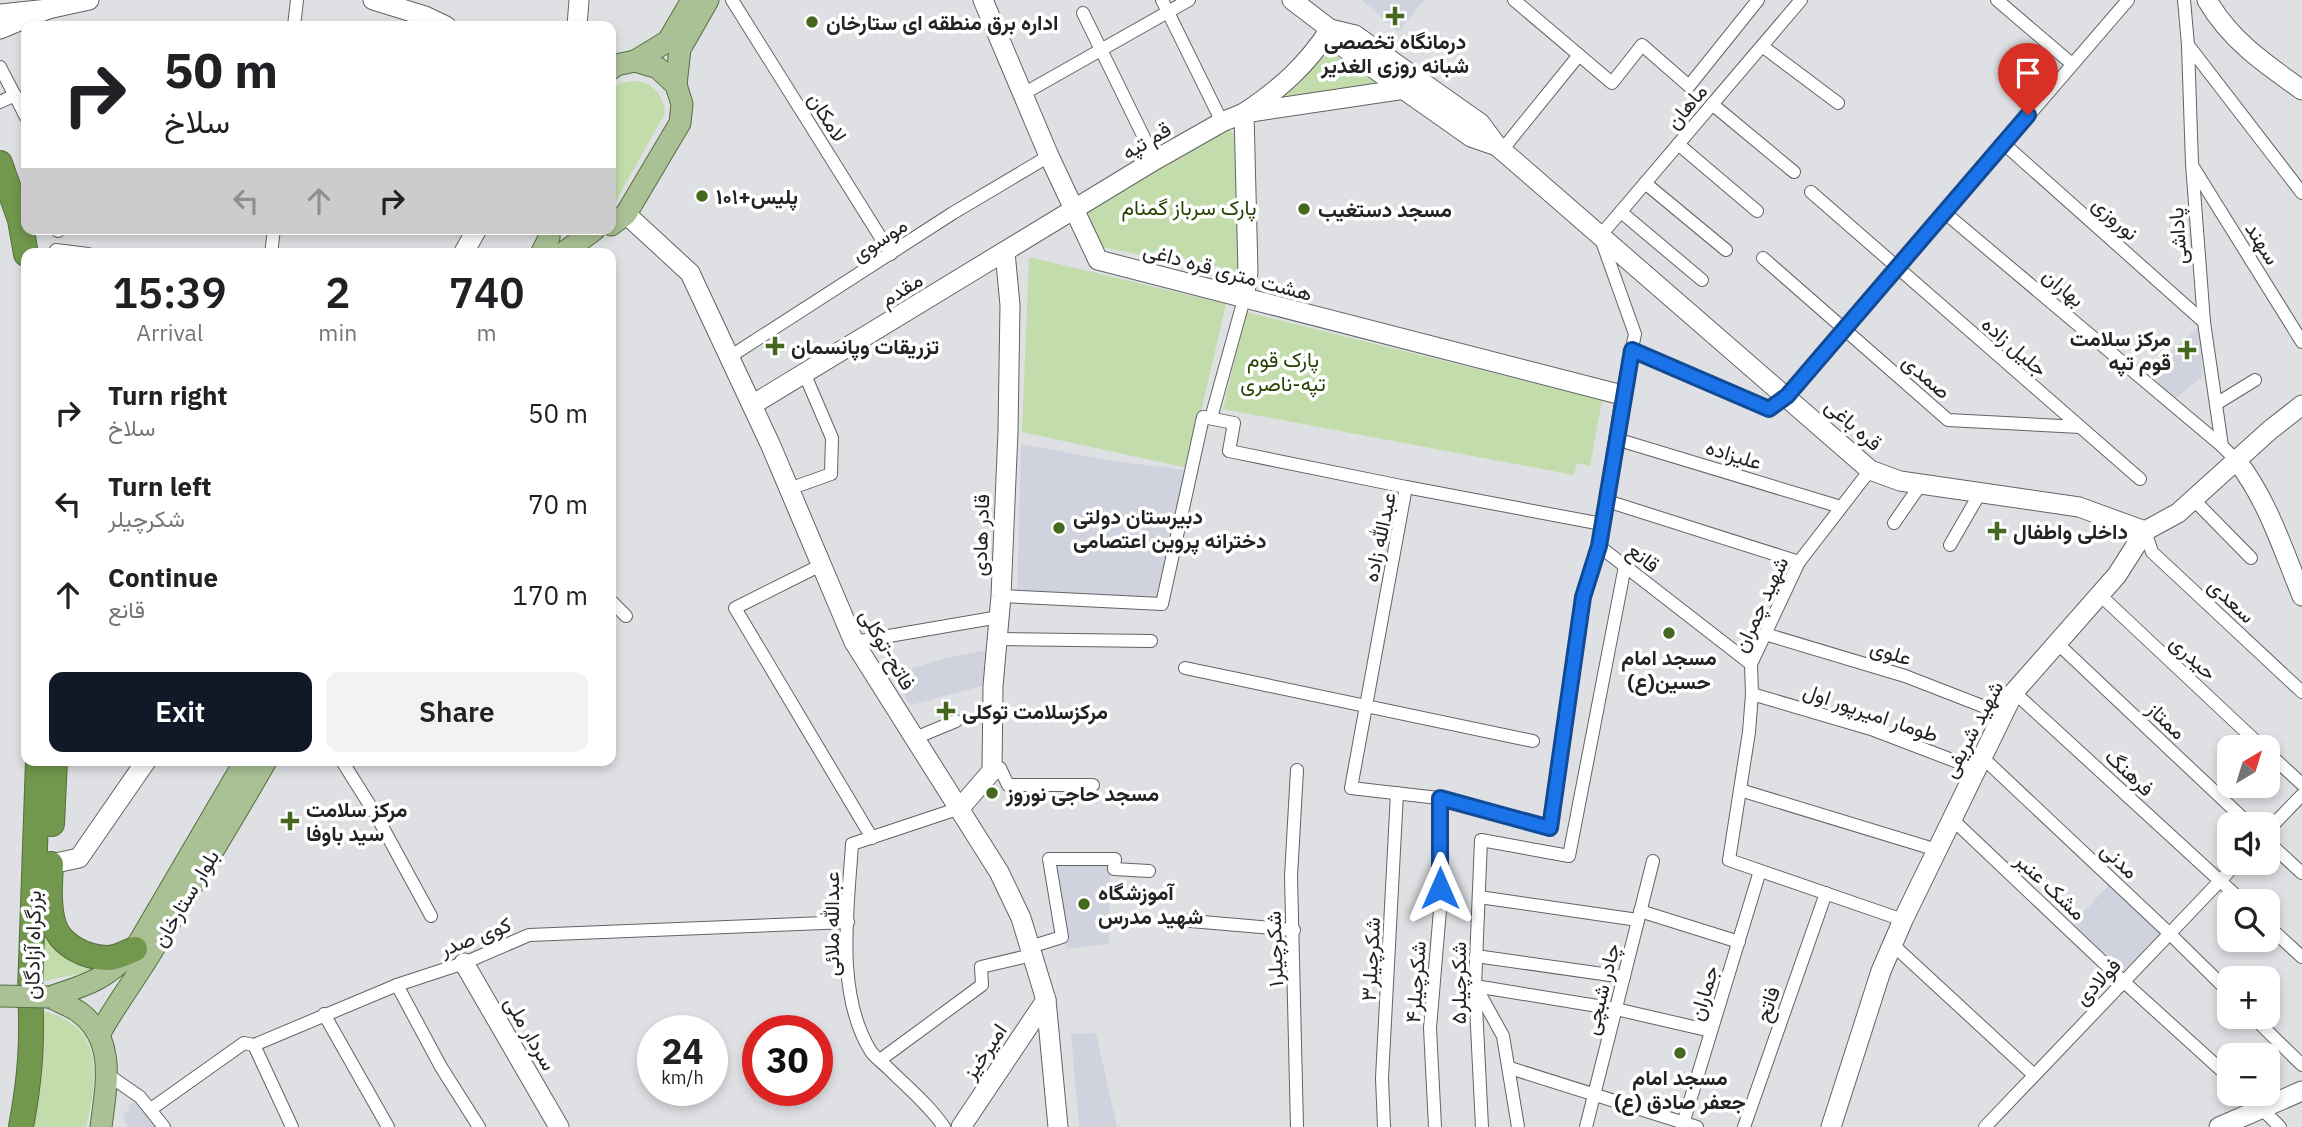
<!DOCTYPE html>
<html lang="en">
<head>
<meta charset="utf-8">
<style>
	:root { --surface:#fff; --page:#f2f2f2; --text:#202124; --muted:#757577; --accent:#111827 }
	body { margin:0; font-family:"IBM Plex Sans",Vazirmatn,sans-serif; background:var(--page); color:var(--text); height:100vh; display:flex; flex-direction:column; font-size:26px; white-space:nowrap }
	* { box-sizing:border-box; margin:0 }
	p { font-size:23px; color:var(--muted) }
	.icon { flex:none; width:38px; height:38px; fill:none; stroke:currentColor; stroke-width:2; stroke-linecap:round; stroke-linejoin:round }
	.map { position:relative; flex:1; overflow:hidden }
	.sheet { position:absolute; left:21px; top:248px; width:595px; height:518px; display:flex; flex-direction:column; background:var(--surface); border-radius:14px; box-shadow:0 4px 10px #0003 }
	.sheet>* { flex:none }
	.banner { position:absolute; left:21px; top:21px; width:595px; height:214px; border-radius:14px; box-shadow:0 4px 10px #0003; background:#fff; color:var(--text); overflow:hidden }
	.needle { width:46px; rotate:38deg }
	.controls { position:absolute; left:2217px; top:735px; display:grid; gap:14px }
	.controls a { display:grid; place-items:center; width:63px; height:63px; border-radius:14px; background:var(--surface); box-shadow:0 4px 10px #0003; font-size:35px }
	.speed { position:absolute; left:637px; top:1015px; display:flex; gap:14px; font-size:35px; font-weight:700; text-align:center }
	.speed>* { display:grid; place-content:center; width:91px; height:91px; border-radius:50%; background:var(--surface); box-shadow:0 4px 10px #0003; line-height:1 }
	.speed small { font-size:18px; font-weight:400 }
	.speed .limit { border:10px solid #d22; background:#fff; color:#111 }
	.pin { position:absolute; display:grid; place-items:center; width:60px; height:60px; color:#fff; margin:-72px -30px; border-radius:50% 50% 50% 0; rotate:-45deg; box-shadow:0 0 7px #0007 }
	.pin .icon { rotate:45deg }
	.me { position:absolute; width:77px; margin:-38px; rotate:0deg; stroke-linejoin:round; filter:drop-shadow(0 0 5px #0008) }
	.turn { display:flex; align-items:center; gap:24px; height:147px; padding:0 28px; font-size:32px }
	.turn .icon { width:91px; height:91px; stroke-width:2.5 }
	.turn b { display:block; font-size:49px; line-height:60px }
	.lanes { display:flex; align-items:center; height:66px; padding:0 28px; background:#0003; justify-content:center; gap:35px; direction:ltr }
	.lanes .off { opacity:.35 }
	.eta { display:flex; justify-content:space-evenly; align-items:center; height:119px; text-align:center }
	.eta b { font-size:42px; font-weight:600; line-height:49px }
	.primary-button { display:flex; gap:14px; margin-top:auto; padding:14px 28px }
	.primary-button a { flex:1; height:80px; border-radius:14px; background:var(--accent); color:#fff; font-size:28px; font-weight:600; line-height:80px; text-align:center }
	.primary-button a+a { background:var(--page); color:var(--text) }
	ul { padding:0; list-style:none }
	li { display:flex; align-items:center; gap:21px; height:91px; padding:0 28px }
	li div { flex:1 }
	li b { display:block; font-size:26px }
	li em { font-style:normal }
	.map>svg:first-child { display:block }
</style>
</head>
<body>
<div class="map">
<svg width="2302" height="1127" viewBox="0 0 2302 1127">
	<rect width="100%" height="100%" fill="#dfe0e3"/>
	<!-- built -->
	<g fill="#d0d3dd">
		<polygon points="1362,0 1424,0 1398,32"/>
		<polygon points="2198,327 2203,376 2174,400 2149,372"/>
		<polygon points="1021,444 1112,461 1187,470 1159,600 1017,595"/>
		<polygon points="987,650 986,685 911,705 892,675 942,659"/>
		<polygon points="1110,862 1109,944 1066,949 1053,864"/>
		<polygon points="2112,881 2166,933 2126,975 2073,924"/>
		<polygon points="1096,1033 1117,1127 1079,1127 1071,1034"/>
		<polygon points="140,1097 160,1127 127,1127 123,1114 130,1110 128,1106"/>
	</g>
	<!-- green -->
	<g fill="#c2ddab">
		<polygon points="1330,51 1379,85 1279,102"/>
		<path d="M632 81C652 81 663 94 665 113L615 203 611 205V90L621 83Z"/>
		<polygon points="1228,127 1241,145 1241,272 1154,251 1145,256 1103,247 1086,213 1074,211"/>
		<polygon points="1029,257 1226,304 1188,468 1022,432"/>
		<polygon points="1246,312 1602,400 1590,466 1577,463 1574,475 1223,409"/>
		<polygon points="41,915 102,969 44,981"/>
		<path d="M38 1010C104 1023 99 1074 86 1127H25Z"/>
	</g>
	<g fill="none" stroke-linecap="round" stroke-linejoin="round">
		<!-- street casing -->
		<g stroke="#626365" stroke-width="14">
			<g id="street">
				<polyline points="732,0 891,254"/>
				<polyline points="1162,0 1222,122"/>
				<polyline points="1514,0 1612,83 1642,45 1689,86 1758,0"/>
				<polyline points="1997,0 2072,64"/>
				<polyline points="2184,0 2188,45 2192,164 2204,322 2222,446 2237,461"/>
				<polyline points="1083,13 1155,160"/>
				<polyline points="294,26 297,0"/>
				<polyline points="2188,45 2302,193"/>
				<polyline points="1762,46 1838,103"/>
				<polyline points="0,67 26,117"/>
				<polyline points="1023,94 1189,0"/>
				<polyline points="0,102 15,95"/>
				<polyline points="1712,104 1794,172"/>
				<polyline points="2003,143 2204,322"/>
				<polyline points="1678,144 1757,211"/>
				<polyline points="1502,150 1579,55"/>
				<polyline points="2193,167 2302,342"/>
				<polyline points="1645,183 1726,250"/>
				<polyline points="1811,192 2140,479"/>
				<polyline points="1621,212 1702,280"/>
				<polyline points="1944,212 2222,446"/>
				<polyline points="58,229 58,231"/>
				<polyline points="56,250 88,254"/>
				<polyline points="271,254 274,229"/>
				<polyline points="1763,258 1948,420 2080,427"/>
				<polyline points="1631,350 1769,409 1787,396 2128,0"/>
				<polyline points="731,356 953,213 1049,156"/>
				<polyline points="2216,404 2255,380"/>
				<polyline points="1211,418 1244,299"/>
				<polyline points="1616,439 1841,507"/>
				<polyline points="1870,470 1799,562 1751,664 1752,694 1749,732 1729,860 1903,920"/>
				<polyline points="789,489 831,474 832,438 805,375"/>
				<polyline points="2193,499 2251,558"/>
				<polyline points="1607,501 1799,562"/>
				<polyline points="1894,523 1921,484"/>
				<polyline points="1602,524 1406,487 1351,788 1447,799 1550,827 1583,597 1599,546 1622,395 1635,334 1600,236 1801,0"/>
				<polyline points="2145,531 2152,552 2302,692"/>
				<polyline points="1950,545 1980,493"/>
				<polyline points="1599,546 1751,664"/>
				<polyline points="821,565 735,608 872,838"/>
				<polyline points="2100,595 2262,747"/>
				<polyline points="1001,596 1162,604 1203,417 1234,423 1229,451 1406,487"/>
				<polyline points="611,601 626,616"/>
				<polyline points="1765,634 1905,676 2003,714"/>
				<polyline points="997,639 1151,641"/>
				<polyline points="854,642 999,617"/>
				<polyline points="2057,643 2249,824"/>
				<polyline points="1185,668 1533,741"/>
				<polyline points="2014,692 2242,901"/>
				<polyline points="1752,694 1871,729 1976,769"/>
				<polyline points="915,738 956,721"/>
				<polyline points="2268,753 2302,784"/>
				<polyline points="1982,757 2169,933 2230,993"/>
				<polyline points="342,761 376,815 431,916"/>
				<polyline points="992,771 1000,768 1008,785 1093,785"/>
				<polyline points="1740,790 1937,850"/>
				<polyline points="1952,819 2123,981 2230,1078"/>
				<polyline points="2268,830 2302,795"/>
				<polyline points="2268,842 2302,873"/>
				<polyline points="1479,897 1638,920"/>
				<polyline points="1640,911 1739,942"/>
				<polyline points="1179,920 1294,930"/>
				<polyline points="2268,926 2302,957"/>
				<polyline points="1892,944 2034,1075"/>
				<polyline points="1030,947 1062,937 1049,859 1115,859 1114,869 1149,871"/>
				<polyline points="1476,956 1624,977"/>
				<polyline points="397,985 441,1067 479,1127"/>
				<polyline points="1475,986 1616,1009 1711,1031"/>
				<polyline points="1477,989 1503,1036 1518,1127"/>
				<polyline points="324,1014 388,1127"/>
				<polyline points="2253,1017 2302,1065"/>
				<polyline points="254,1045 292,1127"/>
				<polyline points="880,1060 982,985 981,967 1032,955"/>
				<polyline points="1510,1068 1697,1127"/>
				<polyline points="107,1074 140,1097 164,1127"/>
				<polyline points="2247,1094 2280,1127"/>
				<polyline points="151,1109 244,1043 254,1045 397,985 464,963 529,935 848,922"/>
				<path d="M944 1127C929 1105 908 1088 889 1069 883 1063 874 1057 870 1050 835 992 848 909 852 844L960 808"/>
				<polyline points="1297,1127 1291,876 1297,770"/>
				<polyline points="1384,1127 1382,1078 1397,793"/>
				<polyline points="1435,1127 1430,1028 1440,910 1440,798"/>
				<polyline points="1482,1127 1475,986 1481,840 1569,856 1625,566"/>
				<polyline points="1586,1127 1653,861"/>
				<polyline points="1682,1127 1760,871"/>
				<polyline points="1744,1127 1826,893"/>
				<polyline points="1985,1127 2237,863"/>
			</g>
		</g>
		<!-- secondary casing -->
		<g stroke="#626365" stroke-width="21">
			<g id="secondary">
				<polyline points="373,0 425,16 446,26"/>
				<polyline points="983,0 1049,156 1098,260 1622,395"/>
				<path d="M1292 0 1330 29C1307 65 1280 89 1244 113L1405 89"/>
				<path d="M2207 0C2230 40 2265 64 2302 90"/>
				<polyline points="48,9 89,0"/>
				<polyline points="0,14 48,9 0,29"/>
				<polyline points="577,26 579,0"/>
				<polyline points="1497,146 1471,137 1346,49 1330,29 1355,35 1480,123 1497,146 1870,470 1900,481 2079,507 2145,531"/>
				<polyline points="626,214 690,273 771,446 854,642 999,872 1021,918 1046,1000 1058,1127"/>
				<polyline points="463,254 477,229"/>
				<polyline points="752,405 1155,160 1222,122 1244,113 1248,272 1244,299"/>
				<path d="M2237 461C2268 501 2283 550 2302 596"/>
				<polyline points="960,808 992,771 993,686 1001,596 1008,431 1010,305 1005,252"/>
				<polyline points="51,864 79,858 146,761"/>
				<polyline points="464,963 559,1127"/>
				<polyline points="961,1127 1046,1000"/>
				<polyline points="1831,1127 1881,971 1903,920 2014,692 2117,575 2145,531 2178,513 2270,430 2302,405"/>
				<polyline points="2219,1127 2302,1091"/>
			</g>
		</g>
		<!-- primary casing -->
		<g stroke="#566f3f" stroke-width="23">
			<g id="primary">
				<polyline points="635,61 668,41 692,0"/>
				<polyline points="611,69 616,65 635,61 658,68 676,85 682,104 680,123 626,214 611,225"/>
				<polyline points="676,85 680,49 708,0"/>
				<polyline points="541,254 549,238 549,229"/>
				<polyline points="562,254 594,230"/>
				<path d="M50 997C90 984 104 980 135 949L245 761"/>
				<path d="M50 997C59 1002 71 1006 79 1012 117 1040 106 1086 101 1127"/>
				<path d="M100 1033C115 1006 133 982 149 956 189 891 228 827 266 761"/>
			</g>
		</g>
		<!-- highway casing -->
		<g stroke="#566f3f" stroke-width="26">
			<g id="highway">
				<polyline points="0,163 20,220 26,254"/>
				<polyline points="52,824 55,761"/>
				<path d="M51 864C50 883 48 906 54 925 61 946 87 958 108 958 117 958 127 952 135 949"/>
				<path d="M21 1127C30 1079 33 1041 30 991L38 761"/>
			</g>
		</g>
		<!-- street -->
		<use href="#street" stroke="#fff" stroke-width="12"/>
		<!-- secondary -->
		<use href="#secondary" stroke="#fff" stroke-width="19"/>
		<!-- primary -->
		<use href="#primary" stroke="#aac195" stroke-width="21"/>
		<!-- highway -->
		<use href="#highway" stroke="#72984e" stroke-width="24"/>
		<!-- primary-bridge casing -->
		<g stroke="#566f3f" stroke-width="23" stroke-linecap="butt">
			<polyline id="primary-bridge" points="0,996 50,997"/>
		</g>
		<!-- primary-bridge -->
		<use href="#primary-bridge" stroke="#aac195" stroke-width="21"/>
	</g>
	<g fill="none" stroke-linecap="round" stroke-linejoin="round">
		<!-- route casing -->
		<g stroke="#114b97" stroke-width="18">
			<polyline id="route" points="1440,888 1440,798 1550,828 1583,597 1599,546 1632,350 1769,409 1787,396 2028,115"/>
		</g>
		<!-- route -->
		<use href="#route" stroke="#1a73e8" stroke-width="12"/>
	</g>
	<!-- markers -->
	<g fill="#45681f" stroke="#fff" stroke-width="2.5">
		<path d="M1391.5 5.5h7v7h7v7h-7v7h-7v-7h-7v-7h7z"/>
		<circle cx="812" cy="22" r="7"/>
		<circle cx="702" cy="196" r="7"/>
		<circle cx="1304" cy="209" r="7"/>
		<path d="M771.5 335.5h7v7h7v7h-7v7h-7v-7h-7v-7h7z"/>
		<path d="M2183.5 339.5h7v7h7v7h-7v7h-7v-7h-7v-7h7z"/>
		<circle cx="1059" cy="528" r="7"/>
		<path d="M1993.5 520.5h7v7h7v7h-7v7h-7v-7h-7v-7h7z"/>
		<circle cx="1669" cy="633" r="7"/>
		<path d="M942.5 700.5h7v7h7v7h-7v7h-7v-7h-7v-7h7z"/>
		<circle cx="992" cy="793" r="7"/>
		<path d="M286.5 810.5h7v7h7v7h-7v7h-7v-7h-7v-7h7z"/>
		<circle cx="1084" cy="904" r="7"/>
		<circle cx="1680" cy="1053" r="7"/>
	</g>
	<g text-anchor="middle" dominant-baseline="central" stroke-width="7" stroke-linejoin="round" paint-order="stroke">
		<!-- poi labels -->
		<g font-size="21" font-weight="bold" fill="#232324" stroke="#fff" text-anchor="start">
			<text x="826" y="22">اداره برق منطقه ای ستارخان</text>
			<text x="1395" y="41" text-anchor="middle">درمانگاه تخصصی<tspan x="1395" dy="24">شبانه روزی الغدیر</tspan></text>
			<text x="716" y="196">پلیس+۱۰۱</text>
			<text x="1318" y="209">مسجد دستغیب</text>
			<text x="2171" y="338" text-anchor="end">مرکز سلامت<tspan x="2171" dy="24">قوم تپه</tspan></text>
			<text x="791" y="346">تزریقات وپانسمان</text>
			<text x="1073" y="516">دبیرستان دولتی<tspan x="1073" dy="24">دخترانه پروین اعتصامی</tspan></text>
			<text x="2013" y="531">داخلی واطفال</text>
			<text x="1669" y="657" text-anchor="middle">مسجد امام<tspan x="1669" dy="24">حسین(ع)</tspan></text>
			<text x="962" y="711">مرکزسلامت توکلی</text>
			<text x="1006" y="793">مسجد حاجی نوروز</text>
			<text x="306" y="809">مرکز سلامت<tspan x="306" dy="24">سید باوفا</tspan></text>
			<text x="1098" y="892">آموزشگاه<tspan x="1098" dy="24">شهید مدرس</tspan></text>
			<text x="1680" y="1077" text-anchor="middle">مسجد امام<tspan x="1680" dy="24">جعفر صادق (ع)</tspan></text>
		</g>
		<!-- street labels -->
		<g font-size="21" fill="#232324" stroke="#fff">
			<text transform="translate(1686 106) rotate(-50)">ماهان</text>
			<text transform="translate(828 117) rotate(58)">لامکان</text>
			<text transform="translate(1146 140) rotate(-31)">قم تپه</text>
			<text transform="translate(2116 218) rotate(42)">نوروزی</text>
			<text transform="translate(2177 236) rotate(-94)">پاداشی</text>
			<text transform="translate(879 239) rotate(-33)">موسوی</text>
			<text transform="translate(2263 243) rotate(58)">سهند</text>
			<text transform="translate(1228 271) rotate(15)">هشت متری قره داغی</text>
			<text transform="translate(2064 287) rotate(40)">بهاران</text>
			<text transform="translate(901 289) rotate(-32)">مقدم</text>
			<text transform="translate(2015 346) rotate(41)">جلیل زاده</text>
			<text transform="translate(1927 376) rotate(41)">صمدی</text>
			<text transform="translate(1854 424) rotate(41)">قره باغی</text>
			<text transform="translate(1734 454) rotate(17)">علیزاده</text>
			<text transform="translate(980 535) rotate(-88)">قادر هادی</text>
			<text transform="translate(1379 537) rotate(-78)">عبدالله زاده</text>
			<text transform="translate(1644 557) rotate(38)">قانع</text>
			<text transform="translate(2232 600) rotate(43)">سعدی</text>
			<text transform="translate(1760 604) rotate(-65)">شهید چمران</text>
			<text transform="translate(888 649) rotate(60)">فاتح-توکلی</text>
			<text transform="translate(1891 652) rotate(17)">علوی</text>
			<text transform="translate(2194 657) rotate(43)">حیدری</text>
			<text transform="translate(1871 712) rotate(19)">طومار امیرپور اول</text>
			<text transform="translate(2167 720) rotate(43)">ممتاز</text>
			<text transform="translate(1972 729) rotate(-62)">شهید شریفى</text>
			<text transform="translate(2130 772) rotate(43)">فرهنگ</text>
			<text transform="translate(2120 860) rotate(43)">مدنی</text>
			<text transform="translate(2051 886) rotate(43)">مشک عنبر</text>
			<text transform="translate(185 898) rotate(-59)">بلوار ستارخان</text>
			<text transform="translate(831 924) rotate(-90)">عبدالله ملائی</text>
			<text transform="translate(475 936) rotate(-21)">کوی صدر</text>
			<text transform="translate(32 945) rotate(-89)">بزرگراه آزادگان</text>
			<text transform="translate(1274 949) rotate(-92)">شکرچیلر۱</text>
			<text transform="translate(1370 959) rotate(-87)">شکرچیلر۳</text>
			<text transform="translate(2097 981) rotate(-46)">فولادی</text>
			<text transform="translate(1415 982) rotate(-86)">شکرچیلر۴</text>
			<text transform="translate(1458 983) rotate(-90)">شکرچیلر۵</text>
			<text transform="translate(1601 989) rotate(-76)">چادر شبچی</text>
			<text transform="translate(1703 993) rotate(-73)">جماران</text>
			<text transform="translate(1767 1004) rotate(-71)">فاتح</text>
			<text transform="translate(531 1033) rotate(60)">سردار ملی</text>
			<text transform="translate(984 1051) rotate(-56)">امیرخیز</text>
		</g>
		<!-- park labels -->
		<g font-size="21" fill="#274202" stroke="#fff">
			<text x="1189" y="207">پارک سرباز گمنام</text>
			<text x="1283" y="359">پارک قوم<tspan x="1283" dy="24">تپه-ناصری</tspan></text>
		</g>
	</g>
</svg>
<div class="controls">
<a><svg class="needle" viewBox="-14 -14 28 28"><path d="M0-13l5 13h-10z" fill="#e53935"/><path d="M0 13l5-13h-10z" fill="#757577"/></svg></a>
<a><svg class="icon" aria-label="sound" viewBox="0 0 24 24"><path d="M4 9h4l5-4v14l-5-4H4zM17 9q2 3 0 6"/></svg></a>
<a><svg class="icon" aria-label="search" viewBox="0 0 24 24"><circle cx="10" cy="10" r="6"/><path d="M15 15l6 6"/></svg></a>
<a>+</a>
<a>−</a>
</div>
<div class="speed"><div>24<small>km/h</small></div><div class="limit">30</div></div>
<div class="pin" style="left:2028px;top:115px;background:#d93025"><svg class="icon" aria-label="arrive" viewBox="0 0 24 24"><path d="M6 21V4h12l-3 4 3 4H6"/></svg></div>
<svg class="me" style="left:1440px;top:888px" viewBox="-20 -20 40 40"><path d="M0-17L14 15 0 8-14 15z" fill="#1a73e8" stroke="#fff" stroke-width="4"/></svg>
<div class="banner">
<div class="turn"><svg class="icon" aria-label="right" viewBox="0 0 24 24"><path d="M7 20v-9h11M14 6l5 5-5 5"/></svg><div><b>50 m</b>سلاخ</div></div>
<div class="lanes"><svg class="icon off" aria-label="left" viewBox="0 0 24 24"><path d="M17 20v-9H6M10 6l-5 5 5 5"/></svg><svg class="icon off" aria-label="ahead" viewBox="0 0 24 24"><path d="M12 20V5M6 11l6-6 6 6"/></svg><svg class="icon" aria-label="right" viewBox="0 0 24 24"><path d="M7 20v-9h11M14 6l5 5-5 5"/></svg></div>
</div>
<section class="sheet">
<div class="eta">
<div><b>15:39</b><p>Arrival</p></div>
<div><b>2</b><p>min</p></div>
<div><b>740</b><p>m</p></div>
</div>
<ul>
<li><svg class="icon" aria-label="right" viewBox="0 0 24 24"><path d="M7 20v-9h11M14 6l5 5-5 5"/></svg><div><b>Turn right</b><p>سلاخ</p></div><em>50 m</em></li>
<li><svg class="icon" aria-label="left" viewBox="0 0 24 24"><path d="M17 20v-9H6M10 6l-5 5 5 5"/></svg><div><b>Turn left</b><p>شکرچیلر</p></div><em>70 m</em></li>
<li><svg class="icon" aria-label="ahead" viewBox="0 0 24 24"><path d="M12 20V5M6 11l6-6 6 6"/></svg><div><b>Continue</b><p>قانع</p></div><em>170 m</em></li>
</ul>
<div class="primary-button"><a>Exit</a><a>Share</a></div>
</section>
</div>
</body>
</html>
